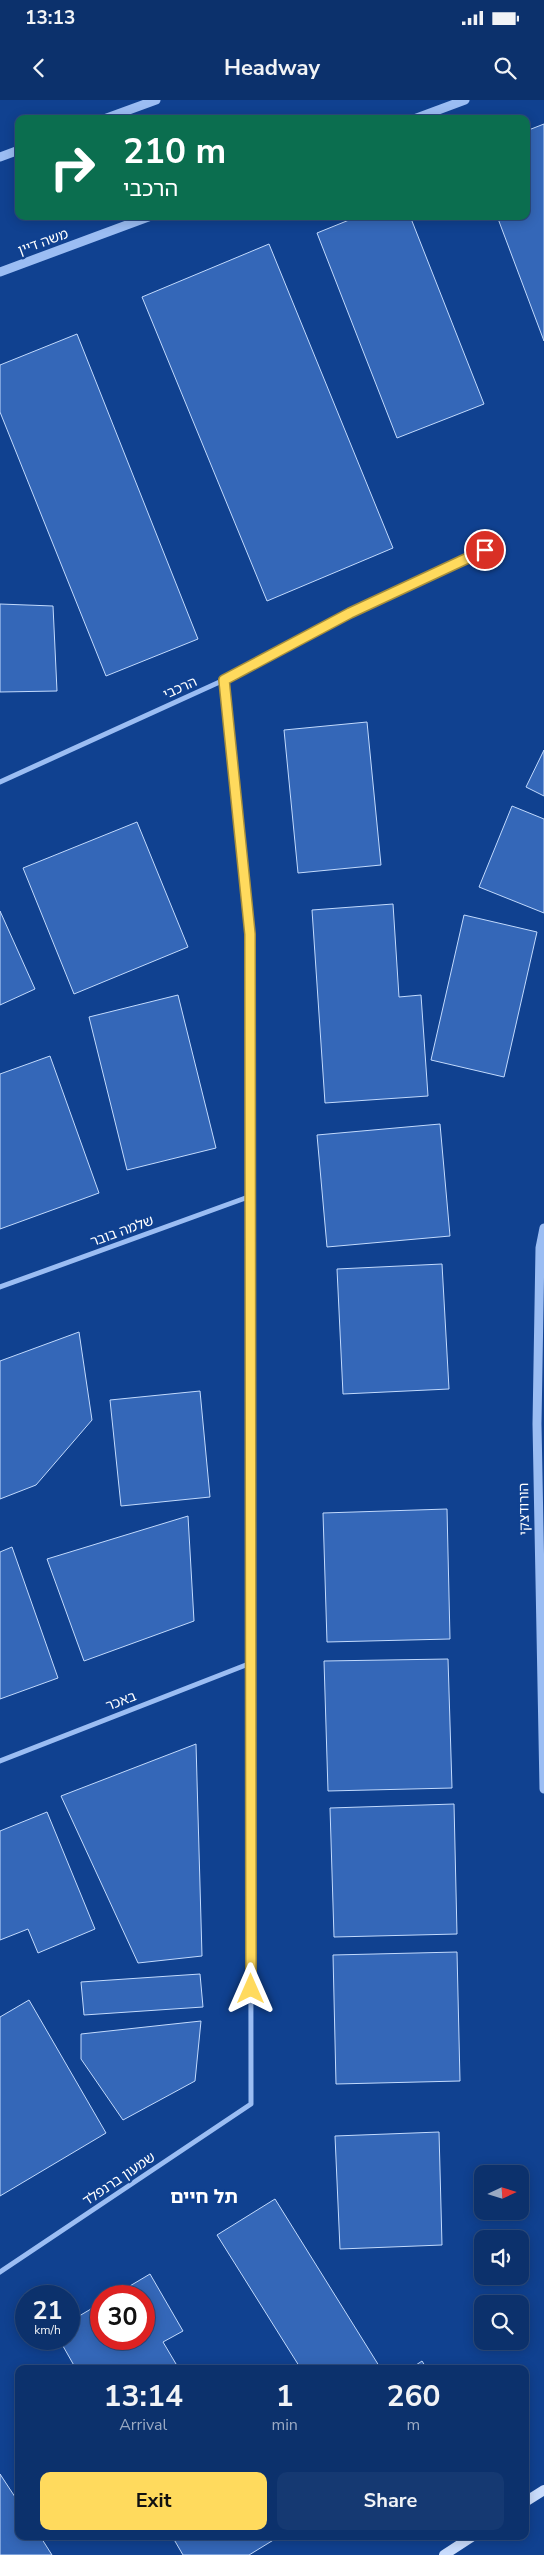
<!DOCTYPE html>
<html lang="en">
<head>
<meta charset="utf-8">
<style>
	:root { --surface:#0c316c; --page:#153972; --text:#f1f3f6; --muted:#9aa9c2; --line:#2c4c7f; --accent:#ffda5d }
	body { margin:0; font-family:"Nunito Sans","Noto Sans Hebrew",sans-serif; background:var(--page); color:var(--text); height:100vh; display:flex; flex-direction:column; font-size:19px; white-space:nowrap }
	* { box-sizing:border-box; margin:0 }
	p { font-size:16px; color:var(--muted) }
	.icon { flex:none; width:28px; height:28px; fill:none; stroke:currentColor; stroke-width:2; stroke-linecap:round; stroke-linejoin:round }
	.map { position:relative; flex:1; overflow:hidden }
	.drawer { position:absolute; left:15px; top:2265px; width:514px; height:175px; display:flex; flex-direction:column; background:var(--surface); border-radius:10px; box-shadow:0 2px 12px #0003,0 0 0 1px var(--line) }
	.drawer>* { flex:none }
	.top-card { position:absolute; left:15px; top:15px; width:515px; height:105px; border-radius:10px; box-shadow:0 2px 12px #0003,0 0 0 1px var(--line); background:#0b6e4f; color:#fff; overflow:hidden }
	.needle { width:32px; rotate:86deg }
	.fabs { position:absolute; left:474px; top:2065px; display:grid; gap:10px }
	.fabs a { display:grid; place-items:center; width:55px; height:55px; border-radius:10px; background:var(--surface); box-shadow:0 2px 12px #0003,0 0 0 1px var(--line); font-size:25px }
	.speed { position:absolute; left:15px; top:2185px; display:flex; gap:10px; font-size:25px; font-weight:700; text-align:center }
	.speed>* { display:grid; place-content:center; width:65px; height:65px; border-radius:50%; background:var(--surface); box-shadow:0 2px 12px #0003,0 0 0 1px var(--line); line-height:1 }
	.speed small { font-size:12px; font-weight:400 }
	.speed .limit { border:8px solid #d22; background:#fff; color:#111 }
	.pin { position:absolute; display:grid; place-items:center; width:42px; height:42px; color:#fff; margin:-21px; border:2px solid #fff; border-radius:50%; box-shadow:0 1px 5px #0007 }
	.me { position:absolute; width:55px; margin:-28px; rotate:0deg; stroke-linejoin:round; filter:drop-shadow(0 0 4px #0008) }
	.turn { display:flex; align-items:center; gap:18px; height:105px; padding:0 25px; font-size:22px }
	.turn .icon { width:65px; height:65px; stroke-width:2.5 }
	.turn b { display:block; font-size:35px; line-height:42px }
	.eta { display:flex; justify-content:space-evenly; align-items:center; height:85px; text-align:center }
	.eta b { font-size:30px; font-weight:700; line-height:35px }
	.button { display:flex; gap:10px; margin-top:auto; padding:10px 25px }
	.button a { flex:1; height:58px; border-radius:10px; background:var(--accent); color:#111; font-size:20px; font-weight:700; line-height:58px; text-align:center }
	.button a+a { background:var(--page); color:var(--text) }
	.status { display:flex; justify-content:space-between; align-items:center; height:35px; padding:0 25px; background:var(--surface); direction:ltr }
	.status svg { height:14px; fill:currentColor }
	header { display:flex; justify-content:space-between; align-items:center; height:65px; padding:0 25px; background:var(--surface); font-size:22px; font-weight:700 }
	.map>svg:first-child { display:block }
</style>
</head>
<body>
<div class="status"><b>13:13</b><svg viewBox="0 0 49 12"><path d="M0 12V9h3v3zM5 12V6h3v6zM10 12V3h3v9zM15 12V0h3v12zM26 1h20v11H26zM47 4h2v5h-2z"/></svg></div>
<header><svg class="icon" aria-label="back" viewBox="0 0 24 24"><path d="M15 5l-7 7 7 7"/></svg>Headway<svg class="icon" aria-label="search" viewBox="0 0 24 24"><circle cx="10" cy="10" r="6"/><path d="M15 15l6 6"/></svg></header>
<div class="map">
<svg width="544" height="2455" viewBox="0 0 544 2455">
	<rect width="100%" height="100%" fill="#104190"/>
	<!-- building -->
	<g fill="#3467b8" stroke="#c2dafd">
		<polygon points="544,24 544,241 497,116 526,116 526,31"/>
		<polygon points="359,116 410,116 484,304 397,338 317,133"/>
		<polygon points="269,144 393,448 267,501 142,197"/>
		<polygon points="77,234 198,539 106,576 0,312 0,265"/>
		<polygon points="0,504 53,506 57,591 0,592"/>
		<polygon points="367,622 381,765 298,773 284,630"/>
		<polygon points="544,650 544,696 526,687"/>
		<polygon points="512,706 544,719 544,813 479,787"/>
		<polygon points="137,722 188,847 74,894 23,768"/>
		<polygon points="393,804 399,897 421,895 428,996 325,1003 312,810"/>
		<polygon points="0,811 35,889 0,905"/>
		<polygon points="464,815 537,832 504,977 431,960"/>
		<polygon points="178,895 216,1048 127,1070 89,917"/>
		<polygon points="50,956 99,1093 0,1129 0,974"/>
		<polygon points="440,1024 450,1136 327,1147 317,1035"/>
		<polygon points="442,1164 449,1289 343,1294 337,1169"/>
		<polygon points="79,1232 92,1320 36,1385 0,1399 0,1261"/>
		<polygon points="200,1291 210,1397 121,1406 110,1300"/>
		<polygon points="447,1409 450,1539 327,1542 323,1413"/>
		<polygon points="188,1416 194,1521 84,1561 47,1459"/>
		<polygon points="12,1447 58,1578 0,1599 0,1452"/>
		<polygon points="448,1559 452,1688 328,1691 324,1561"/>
		<polygon points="196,1644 202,1856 138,1863 61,1696"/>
		<polygon points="454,1704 457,1834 334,1837 330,1708"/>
		<polygon points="47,1712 95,1829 38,1853 28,1829 0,1840 0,1731"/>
		<polygon points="457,1852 460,1981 336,1984 333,1855"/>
		<polygon points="200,1874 203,1907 84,1915 81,1882"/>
		<polygon points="29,1900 106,2033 0,2096 0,1917"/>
		<polygon points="201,1921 195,1981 123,2020 81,1959 81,1934"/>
		<polygon points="439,2032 442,2145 340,2149 335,2036"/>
		<polygon points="275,2099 381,2269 301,2269 217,2135"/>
		<polygon points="150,2174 183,2231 163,2242 179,2269 76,2269 59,2239 69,2239 69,2222 101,2203 101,2239 144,2239 144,2196 113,2196"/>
		<polygon points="422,2261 427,2269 410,2269"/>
		<polygon points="0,2374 19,2403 19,2436 40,2436 52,2455 0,2455"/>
		<polygon points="172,2436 280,2436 249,2455 183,2455"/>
	</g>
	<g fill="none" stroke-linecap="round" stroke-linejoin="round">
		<!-- minor -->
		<g stroke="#9bbdf3" stroke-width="5">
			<polyline points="0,682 224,580 350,513 501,443"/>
			<polyline points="0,1187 251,1096"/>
			<polyline points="0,1661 251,1563"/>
			<polyline points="0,2172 251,2004 250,834 224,580"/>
		</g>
		<!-- tertiary -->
		<g stroke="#9bbdf3" stroke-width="9">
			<polyline points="104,19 156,0"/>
			<polyline points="414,19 465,0"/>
			<polyline points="0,57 19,50"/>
			<polyline points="0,172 151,116"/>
			<polyline points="544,1128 540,1148 537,1324 544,1689"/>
		</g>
		<!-- secondary -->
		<g stroke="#caddfd" stroke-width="10">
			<polyline points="525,2402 544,2390"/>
			<polyline points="444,2455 473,2436"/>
		</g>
	</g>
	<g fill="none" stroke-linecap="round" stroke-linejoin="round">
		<!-- route casing -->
		<g stroke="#a68e3c" stroke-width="12">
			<polyline id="route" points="251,1889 250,834 224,580 350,513 485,450"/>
		</g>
		<!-- route -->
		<use href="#route" stroke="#ffda5d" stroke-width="9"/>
	</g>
	<g text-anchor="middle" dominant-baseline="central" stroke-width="4.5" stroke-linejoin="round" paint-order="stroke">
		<!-- street labels -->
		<g font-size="14" fill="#fff" stroke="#104190">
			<text transform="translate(43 142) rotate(-20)">משה דיין</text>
			<text transform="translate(180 588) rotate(-24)">הרכבי</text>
			<text transform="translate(122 1131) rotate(-20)">שלמה בובר</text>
			<text transform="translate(524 1409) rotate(-91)">הורודצקי</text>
			<text transform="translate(121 1601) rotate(-21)">באכר</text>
			<text transform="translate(119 2079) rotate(-34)">שמעון ברנפלד</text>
		</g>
		<!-- district labels -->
		<g font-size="19" font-weight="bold" fill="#fff" stroke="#104190">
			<text x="204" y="2097">תל חיים</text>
		</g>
	</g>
</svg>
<div class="fabs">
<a><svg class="needle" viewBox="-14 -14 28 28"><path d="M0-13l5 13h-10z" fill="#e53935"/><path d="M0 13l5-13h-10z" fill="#9aa9c2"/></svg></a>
<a><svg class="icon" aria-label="sound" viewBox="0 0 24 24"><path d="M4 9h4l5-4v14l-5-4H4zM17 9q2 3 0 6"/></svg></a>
<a><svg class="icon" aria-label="search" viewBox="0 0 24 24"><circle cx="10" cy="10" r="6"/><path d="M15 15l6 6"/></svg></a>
</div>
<div class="speed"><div>21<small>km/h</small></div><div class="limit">30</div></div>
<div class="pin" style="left:485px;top:450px;background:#d93025"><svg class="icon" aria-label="arrive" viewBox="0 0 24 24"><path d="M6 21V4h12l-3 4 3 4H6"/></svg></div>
<svg class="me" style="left:251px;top:1889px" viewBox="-20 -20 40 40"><path d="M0-17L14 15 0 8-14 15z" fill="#ffda5d" stroke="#fff" stroke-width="4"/></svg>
<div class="top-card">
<div class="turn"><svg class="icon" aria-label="right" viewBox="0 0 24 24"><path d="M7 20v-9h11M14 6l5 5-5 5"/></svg><div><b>210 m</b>הרכבי</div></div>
</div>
<section class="drawer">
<div class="eta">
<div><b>13:14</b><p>Arrival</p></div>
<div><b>1</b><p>min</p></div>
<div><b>260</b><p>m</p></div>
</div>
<div class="button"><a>Exit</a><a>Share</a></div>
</section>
</div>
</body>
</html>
